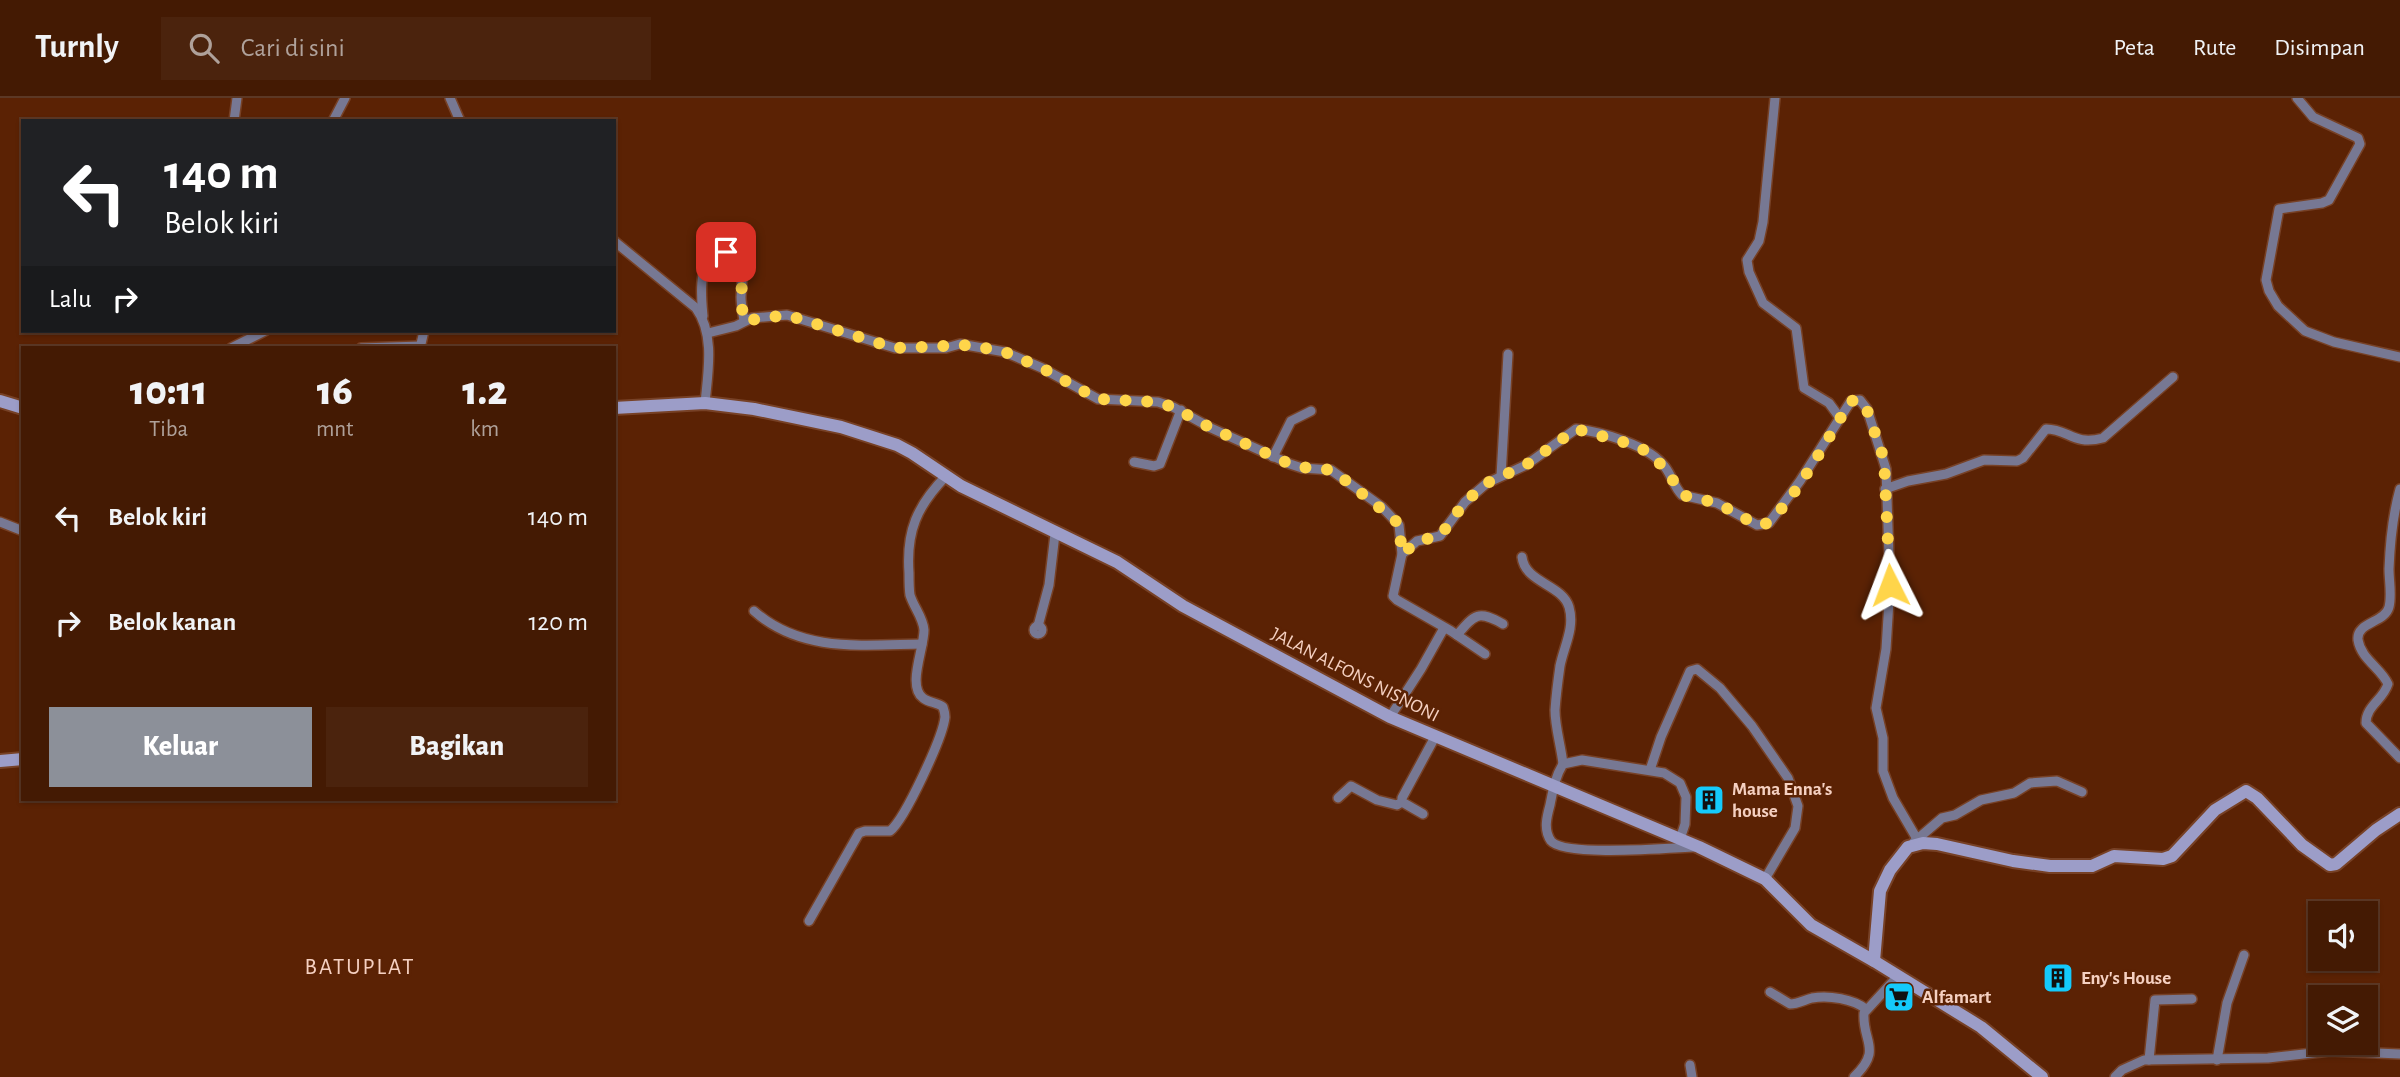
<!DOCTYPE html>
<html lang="id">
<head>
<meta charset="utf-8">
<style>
	:root { --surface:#441a03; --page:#4b230d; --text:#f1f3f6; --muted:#afa19a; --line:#5c3825; --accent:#8c9099 }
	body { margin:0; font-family:"Alegreya Sans",sans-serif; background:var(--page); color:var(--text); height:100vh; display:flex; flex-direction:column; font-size:26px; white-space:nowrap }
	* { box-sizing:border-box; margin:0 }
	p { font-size:23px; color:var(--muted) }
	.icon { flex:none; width:38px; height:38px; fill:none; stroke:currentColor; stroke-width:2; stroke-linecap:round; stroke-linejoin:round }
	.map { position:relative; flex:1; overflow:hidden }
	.panel { position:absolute; left:21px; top:248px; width:595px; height:455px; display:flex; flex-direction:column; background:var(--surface); border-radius:0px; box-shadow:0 2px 5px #0004,0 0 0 2px var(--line) }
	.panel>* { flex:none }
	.banner { position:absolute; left:21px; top:21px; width:595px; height:214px; border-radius:0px; box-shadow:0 2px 5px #0004,0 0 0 2px var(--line); background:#202124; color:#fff; overflow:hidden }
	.controls { position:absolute; left:2308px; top:803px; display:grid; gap:14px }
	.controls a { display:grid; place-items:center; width:70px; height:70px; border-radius:0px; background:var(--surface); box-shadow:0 2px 5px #0004,0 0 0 2px var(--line); font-size:35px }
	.pin { position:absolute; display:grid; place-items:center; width:60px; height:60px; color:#fff; margin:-30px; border-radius:14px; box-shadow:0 4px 10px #0006 }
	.me { position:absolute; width:77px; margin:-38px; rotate:357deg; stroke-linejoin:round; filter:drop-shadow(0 0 5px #0008) }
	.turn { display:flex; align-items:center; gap:24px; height:147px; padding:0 28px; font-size:32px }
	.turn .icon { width:91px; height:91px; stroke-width:2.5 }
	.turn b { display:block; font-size:49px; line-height:60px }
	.then { display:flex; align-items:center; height:66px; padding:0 28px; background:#0003; gap:14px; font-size:26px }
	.eta { display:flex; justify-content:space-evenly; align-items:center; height:119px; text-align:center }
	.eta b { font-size:42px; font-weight:800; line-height:49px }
	.button { display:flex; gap:14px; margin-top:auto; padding:14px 28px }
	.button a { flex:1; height:80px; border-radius:0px; background:var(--accent); color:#fff; font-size:28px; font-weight:800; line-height:80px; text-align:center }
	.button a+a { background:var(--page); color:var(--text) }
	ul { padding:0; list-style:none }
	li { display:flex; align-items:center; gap:21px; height:105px; padding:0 28px }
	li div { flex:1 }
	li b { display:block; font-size:26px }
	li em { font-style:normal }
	header { display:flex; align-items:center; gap:42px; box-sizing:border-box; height:98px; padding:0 35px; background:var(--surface); border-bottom:2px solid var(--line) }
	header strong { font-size:33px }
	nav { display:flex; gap:38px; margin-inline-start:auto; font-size:24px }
	.search { width:490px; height:63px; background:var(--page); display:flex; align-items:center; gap:18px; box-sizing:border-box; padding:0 24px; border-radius:0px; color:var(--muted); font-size:26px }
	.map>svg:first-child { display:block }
</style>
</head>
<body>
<header>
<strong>Turnly</strong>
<div class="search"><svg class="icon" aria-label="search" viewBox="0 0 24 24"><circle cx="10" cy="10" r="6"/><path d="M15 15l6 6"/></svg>Cari di sini</div>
<nav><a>Peta</a><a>Rute</a><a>Disimpan</a></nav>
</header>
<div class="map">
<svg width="2400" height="979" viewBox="0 0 2400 979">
	<rect width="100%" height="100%" fill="#5b2204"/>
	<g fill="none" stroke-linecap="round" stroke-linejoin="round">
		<!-- street casing -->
		<g stroke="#774126" stroke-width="12">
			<g id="street">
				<polyline points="450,0 460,23"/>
				<polyline points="2297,0 2313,19 2358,40 2360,46 2329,102 2322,105 2279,111 2266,182 2269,193 2278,208 2305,233 2334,244 2400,259"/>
				<polyline points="234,23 237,0"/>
				<polyline points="333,23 345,0"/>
				<path d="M614 143 696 210C715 236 708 274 705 305"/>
				<path d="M703 218C701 196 696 159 726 154 747 163 742 180 741 199 741 207 743 215 744 223"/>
				<polyline points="708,235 736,228 752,220 787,217 895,250 946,250 960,246 1005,254 1042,270 1098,301 1158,304 1173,309 1211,330 1290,366 1302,370 1331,372 1382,409 1399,427 1402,456 1393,498 1397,502 1451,533 1485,556"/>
				<polyline points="231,250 265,233"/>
				<polyline points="361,250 421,248"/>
				<polyline points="420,250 424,233"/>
				<polyline points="1840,320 1851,303 1860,302 1867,311 1886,371 1890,487 1886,551 1876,610 1883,640 1883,673 1893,700 1917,741"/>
				<polyline points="1273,359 1291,323 1311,313"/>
				<polyline points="1134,364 1154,368 1160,366 1181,312"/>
				<polyline points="1501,378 1508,256"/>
				<path d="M1885 391 1908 383 1946 376 1984 362 2017 363 2023 360 2046 331C2069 331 2073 348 2103 340L2173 279"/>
				<path d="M2400 391C2393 416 2390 445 2389 471 2389 483 2392 497 2389 509 2385 525 2356 524 2358 542 2361 561 2381 570 2388 586 2383 602 2366 608 2366 625L2400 660"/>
				<polyline points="0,424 23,433"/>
				<path d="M1402 456 1417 443 1440 438 1465 404 1487 385 1526 367 1576 331C1602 334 1649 347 1665 369 1672 378 1674 389 1682 397L1717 405 1757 427 1769 425 1800 383 1840 320 1829 305 1804 290 1796 230 1763 205 1749 174 1747 162 1759 143 1763 124 1775 0"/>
				<path d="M1522 459C1525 485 1562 486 1569 509 1575 530 1564 548 1560 568 1558 582 1556 597 1555 612 1555 629 1561 648 1563 666"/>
				<path d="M754 513C801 555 863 547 922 546"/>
				<polyline points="1038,528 1049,487 1055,436"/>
				<circle cx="1038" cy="532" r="4"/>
				<path d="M1457 537C1475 516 1478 512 1503 526"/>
				<polyline points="1390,619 1421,571 1444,530"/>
				<polyline points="1650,672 1661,639 1690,573 1697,571 1720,590 1752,628 1788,680 1798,708 1795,730 1765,781"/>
				<polyline points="1338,700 1351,688 1377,702 1397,707 1402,704"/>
				<polyline points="1423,716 1402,704 1402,700 1435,639"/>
				<path d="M1680 741 1685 726 1686 699 1680 685 1664 675 1582 662 1563 666C1555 679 1553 692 1550 707 1547 718 1543 732 1551 743 1564 759 1670 750 1694 749"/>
				<polyline points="1914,744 1942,720 1955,717 1981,702 2014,695 2030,685 2057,683 2082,694"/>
				<path d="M809 823 859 735 865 733H890C905 721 943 639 945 619 945 615 944 612 943 609 937 604 929 605 923 600 907 588 924 551 924 532 923 519 914 510 910 497 909 491 909 482 909 475 906 433 917 408 946 378"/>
				<path d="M1770 894 1790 906C1798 906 1804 902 1812 900 1829 897 1853 901 1866 911"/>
				<polyline points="2149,962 2155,902 2192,901"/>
				<polyline points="2217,962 2227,905 2244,857"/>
				<polyline points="1690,967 1692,979"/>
				<path d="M1854 979C1883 951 1862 944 1864 915L1897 879"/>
				<polyline points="2115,979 2122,972 2144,962 2268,960 2330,953 2400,956"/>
			</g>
		</g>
		<!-- secondary casing -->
		<g stroke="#774126" stroke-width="16">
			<g id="secondary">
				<polyline points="0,303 23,310"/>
				<polyline points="614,310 705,305 754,311 841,329 897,347 912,355 961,388 1117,464 1183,508 1390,619 1699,749 1765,781 1811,827 1874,863 1981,929 2042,979"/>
				<polyline points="0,663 23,661"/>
				<polyline points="1874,863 1880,793 1890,772 1908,749 1923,745 1937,746 2013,763 2050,768 2092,768 2114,758 2163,761 2172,758 2215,712 2246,693 2257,700 2302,747 2330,767 2336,766 2376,732 2400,716"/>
			</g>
		</g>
		<!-- street -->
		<use href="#street" stroke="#777893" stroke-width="9"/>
		<!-- secondary -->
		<use href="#secondary" stroke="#9c9dc8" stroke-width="12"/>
	</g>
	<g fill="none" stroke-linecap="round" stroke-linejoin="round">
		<!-- route -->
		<path stroke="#ffd54a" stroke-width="12" stroke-dasharray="0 21.6" d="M726 154C747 163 742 180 741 199 741 207 743 215 744 223L787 217 895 250 970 247 1005 254 1042 270 1098 301 1158 304 1173 309 1211 330 1290 366C1305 372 1321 368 1335 374L1395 422 1399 427 1402 456 1418 443 1440 438 1465 404 1487 385 1526 367 1576 331 1634 347 1646 353 1666 371 1682 397 1717 405 1757 427 1765 426C1792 409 1832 332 1851 303L1860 302 1867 312 1884 361 1890 487"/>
	</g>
	<!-- icons -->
	<defs>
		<g id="building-square" transform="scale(1.575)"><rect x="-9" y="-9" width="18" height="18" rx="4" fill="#14cafb" stroke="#5b2204"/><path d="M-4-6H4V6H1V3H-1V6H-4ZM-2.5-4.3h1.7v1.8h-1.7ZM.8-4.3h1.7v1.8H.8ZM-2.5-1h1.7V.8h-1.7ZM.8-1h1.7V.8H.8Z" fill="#111"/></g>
		<g id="supermarket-square" transform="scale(1.575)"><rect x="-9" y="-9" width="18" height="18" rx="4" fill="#14cafb" stroke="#5b2204"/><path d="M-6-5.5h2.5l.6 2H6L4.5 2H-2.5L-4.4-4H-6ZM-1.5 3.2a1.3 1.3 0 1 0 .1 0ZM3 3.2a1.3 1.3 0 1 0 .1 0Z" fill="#111"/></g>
	</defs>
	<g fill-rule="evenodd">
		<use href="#building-square" x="1709" y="702"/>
		<use href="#building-square" x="2058" y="880"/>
		<use href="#supermarket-square" x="1899" y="899"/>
	</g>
	<g text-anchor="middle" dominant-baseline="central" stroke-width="5" stroke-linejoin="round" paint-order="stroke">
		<!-- street labels -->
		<g font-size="19" fill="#f5d0c1" stroke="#5b2204">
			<text transform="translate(1355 577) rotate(27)">JALAN ALFONS NISNONI</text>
		</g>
		<!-- poi labels -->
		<g font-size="19" font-weight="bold" fill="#f5d0c1" stroke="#5b2204" text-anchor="start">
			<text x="1732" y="691">Mama Enna's<tspan x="1732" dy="22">house</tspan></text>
			<text x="2081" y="880">Eny's House</text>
			<text x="1922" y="899">Alfamart</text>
		</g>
		<!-- quarter labels -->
		<g font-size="23" letter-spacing="2" fill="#f5d0c1" stroke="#5b2204">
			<text x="360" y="869">BATUPLAT</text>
		</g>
	</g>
</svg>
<div class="controls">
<a><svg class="icon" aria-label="sound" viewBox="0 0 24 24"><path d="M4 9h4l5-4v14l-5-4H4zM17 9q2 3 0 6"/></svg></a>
<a><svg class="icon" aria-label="layers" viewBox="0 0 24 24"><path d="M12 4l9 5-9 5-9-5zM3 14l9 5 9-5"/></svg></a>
</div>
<div class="pin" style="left:726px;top:154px;background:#d93025"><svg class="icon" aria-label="arrive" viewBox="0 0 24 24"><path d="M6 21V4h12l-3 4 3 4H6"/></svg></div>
<svg class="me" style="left:1890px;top:487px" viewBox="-20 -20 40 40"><path d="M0-17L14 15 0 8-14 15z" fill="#ffd54a" stroke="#fff" stroke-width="4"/></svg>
<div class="banner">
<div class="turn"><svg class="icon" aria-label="left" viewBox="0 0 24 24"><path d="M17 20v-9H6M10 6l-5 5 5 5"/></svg><div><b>140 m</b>Belok kiri</div></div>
<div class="then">Lalu<svg class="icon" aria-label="right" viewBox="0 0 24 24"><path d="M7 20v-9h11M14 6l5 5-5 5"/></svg></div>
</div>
<section class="panel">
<div class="eta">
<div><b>10:11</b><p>Tiba</p></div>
<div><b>16</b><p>mnt</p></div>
<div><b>1.2</b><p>km</p></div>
</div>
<ul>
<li><svg class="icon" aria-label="left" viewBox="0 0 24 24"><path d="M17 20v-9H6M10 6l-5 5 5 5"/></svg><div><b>Belok kiri</b></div><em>140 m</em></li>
<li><svg class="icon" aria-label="right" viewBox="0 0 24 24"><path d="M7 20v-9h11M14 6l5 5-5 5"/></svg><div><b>Belok kanan</b></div><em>120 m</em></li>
</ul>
<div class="button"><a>Keluar</a><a>Bagikan</a></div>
</section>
</div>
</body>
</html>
